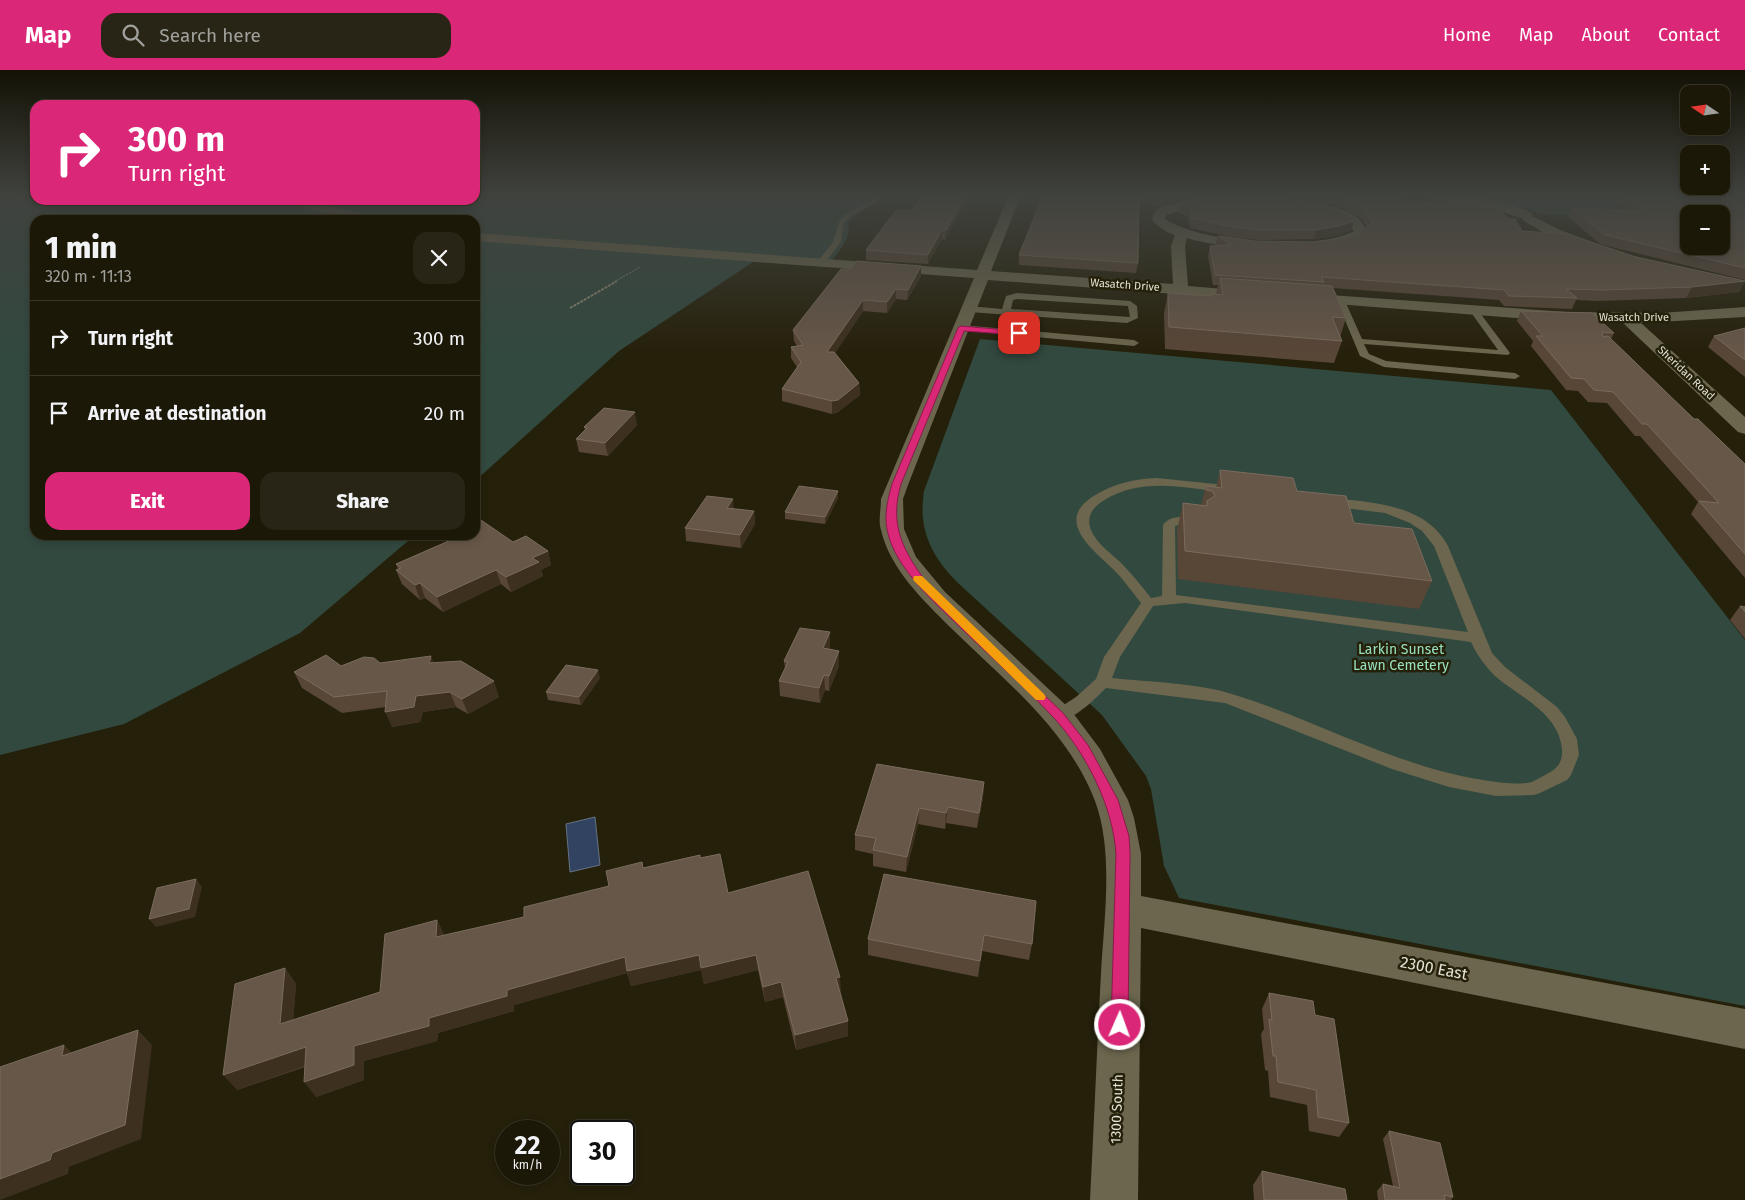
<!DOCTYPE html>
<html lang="en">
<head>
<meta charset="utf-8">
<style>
	:root { --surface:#1c1808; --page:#292516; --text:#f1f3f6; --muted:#a0a09c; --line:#3a3729; --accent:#db2777 }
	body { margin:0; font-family:"Fira Sans",sans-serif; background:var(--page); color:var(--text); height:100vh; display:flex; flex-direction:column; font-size:19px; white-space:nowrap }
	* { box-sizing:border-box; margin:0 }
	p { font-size:16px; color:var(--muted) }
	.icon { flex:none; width:28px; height:28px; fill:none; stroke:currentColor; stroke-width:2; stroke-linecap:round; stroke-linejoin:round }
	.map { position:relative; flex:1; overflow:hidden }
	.sheet { position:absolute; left:30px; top:145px; width:450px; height:325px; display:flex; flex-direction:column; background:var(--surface); border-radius:15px; box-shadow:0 2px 8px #0003,0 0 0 1px var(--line) }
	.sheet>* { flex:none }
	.banner { position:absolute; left:30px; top:30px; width:450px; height:105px; border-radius:15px; box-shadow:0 2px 8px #0003,0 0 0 1px var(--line); background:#db2777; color:#fff; overflow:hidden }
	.needle { width:32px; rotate:283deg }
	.controls { position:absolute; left:1680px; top:15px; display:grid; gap:10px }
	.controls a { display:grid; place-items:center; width:50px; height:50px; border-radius:10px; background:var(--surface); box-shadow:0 2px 8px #0003,0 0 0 1px var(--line); font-size:25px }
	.speed { position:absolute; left:495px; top:1050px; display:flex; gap:10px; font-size:25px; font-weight:700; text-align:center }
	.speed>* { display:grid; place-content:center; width:65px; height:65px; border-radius:50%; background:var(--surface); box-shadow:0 2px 8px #0003,0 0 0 1px var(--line); line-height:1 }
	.speed small { font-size:12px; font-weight:400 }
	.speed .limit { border:2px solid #111; border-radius:8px; background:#fff; color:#111 }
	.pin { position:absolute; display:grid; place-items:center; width:42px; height:42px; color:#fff; margin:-21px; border-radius:10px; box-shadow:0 2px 8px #0006 }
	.me { position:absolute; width:55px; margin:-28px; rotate:2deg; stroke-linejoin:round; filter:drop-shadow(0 0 4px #0008) }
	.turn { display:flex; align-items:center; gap:18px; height:105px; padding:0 15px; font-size:22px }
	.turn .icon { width:65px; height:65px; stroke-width:2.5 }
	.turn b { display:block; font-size:35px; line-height:42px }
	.round { display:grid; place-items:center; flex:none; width:52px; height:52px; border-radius:15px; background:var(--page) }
	.summary { display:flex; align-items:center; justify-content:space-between; height:85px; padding:0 15px }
	h1 { font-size:30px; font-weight:800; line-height:38px }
	.action { display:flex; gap:10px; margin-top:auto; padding:10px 15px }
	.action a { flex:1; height:58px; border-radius:15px; background:var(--accent); color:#fff; font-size:20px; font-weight:800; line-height:58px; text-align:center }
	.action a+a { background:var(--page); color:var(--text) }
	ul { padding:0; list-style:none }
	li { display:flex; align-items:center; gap:15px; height:75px; padding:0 15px; border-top:1px solid var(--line) }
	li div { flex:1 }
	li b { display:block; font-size:19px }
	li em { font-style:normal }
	header { display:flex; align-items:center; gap:30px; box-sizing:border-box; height:70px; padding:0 25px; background:var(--accent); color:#fff }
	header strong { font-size:24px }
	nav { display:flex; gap:28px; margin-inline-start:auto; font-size:18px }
	.search { width:350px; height:45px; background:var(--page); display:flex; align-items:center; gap:12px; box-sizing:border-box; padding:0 18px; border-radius:15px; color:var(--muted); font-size:19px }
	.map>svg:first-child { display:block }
</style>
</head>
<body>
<header>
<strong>Map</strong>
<div class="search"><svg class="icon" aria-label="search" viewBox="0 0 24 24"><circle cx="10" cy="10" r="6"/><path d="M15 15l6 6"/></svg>Search here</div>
<nav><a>Home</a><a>Map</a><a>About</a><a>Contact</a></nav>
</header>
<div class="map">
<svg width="1745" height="1130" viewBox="0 0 1745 1130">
	<rect width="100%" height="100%" fill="#25200a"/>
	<!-- green -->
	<g fill="#32493f">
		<path d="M0 125H35V130H475V125H878L879 129C869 138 856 142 848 153 853 169 835 185 826 197L753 192 619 281 475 411V150H35V465H415L300 563 124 654 0 685Z"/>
		<polygon points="1448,125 1604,125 1634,149 1540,144 1521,137"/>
		<path d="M980 269 1551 320 1745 570V936L1179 828 1164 796 1151 719 1146 706 1102 645 957 512C931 485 918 460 924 421Z"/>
	</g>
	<!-- water -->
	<polygon fill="#314361" stroke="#677384" points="595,747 600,795 570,802 566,754"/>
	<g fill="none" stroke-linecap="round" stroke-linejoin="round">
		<!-- path-far1 -->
		<polyline stroke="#898674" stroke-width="1" stroke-dasharray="2.5 1" stroke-linecap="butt" points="614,212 640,197"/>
		<!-- path -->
		<polyline stroke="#898674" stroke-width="2" stroke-dasharray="3 1" stroke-linecap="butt" points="570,238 617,211"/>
		<!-- lane -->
		<g fill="#6b664d" fill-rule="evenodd">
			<polygon points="872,125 878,125 876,133 850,146 844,153 841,172 824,194 818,194 817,192 833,172 839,152 846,144 871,131"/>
			<path d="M1421 125C1446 125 1511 129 1533 144L1528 150 1502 142 1437 131Z"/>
			<path d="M1017 223 1130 231 1137 236 1138 248 1127 253 969 242 965 239 969 236 1002 239 1006 226ZM1017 229 1128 236 1130 247 1011 239 1013 230Z"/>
			<polygon points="1338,229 1345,231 1362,269 1498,280 1470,241 1477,239 1510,283 1508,285 1364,274 1369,284 1386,291 1515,303 1520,306 1515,309 1384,297 1360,286 1337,231"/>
			<polygon points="961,255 1134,270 1139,273 1134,276 958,260 957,258"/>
			<path d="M1157 408 1225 415 1231 419 1225 423C1184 417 1140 407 1103 431 1092 438 1086 447 1091 460 1097 475 1113 484 1124 496 1134 506 1142 517 1151 528L1162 526 1163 455C1172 443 1190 447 1204 450L1205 453C1197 461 1185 452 1175 456L1176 525 1468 562 1434 476 1422 461 1410 453 1385 443 1329 436 1323 432 1329 428C1371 432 1426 434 1448 476L1492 583 1505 597 1557 637 1565 647 1577 669 1579 685 1571 705 1567 710 1540 723 1534 725 1496 726 1449 717 1392 699 1225 633 1106 618C1095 629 1070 655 1053 650L1051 646 1053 642 1076 627 1096 609 1104 587 1141 533C1132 522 1124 510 1114 500 1095 481 1054 452 1092 427 1112 414 1133 409 1157 408ZM1185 533 1471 572C1477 585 1485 596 1495 606 1518 626 1559 643 1562 679 1563 693 1557 699 1545 705 1541 707 1536 710 1532 712 1514 716 1489 711 1471 708 1388 692 1313 649 1232 624 1197 613 1150 612 1112 608L1120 587 1153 536Z"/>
		</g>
		<!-- street -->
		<g fill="#6b664d" fill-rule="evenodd">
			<path d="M1009 125H1021L991 201 1173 214 1171 176 1175 165C1166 162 1158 157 1152 150L1154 143C1178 115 1318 128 1350 143 1359 147 1363 153 1367 162 1344 192 1221 179 1187 168L1185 176 1188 216 1260 222 1263 225 1260 228 1255 230 988 210 908 415 903 429 904 459 916 487 945 522 1070 639 1100 679 1128 730 1134 748 1141 784V826L1745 939V979L1141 858 1138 1130H1090C1094 1054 1097 978 1101 903 1104 849 1114 782 1095 731 1068 660 1004 610 951 558 923 530 890 499 881 460 878 451 881 439 881 429L974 208 475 171V163L977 200ZM1235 134C1261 134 1342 134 1354 161 1317 182 1200 173 1165 149L1166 145 1191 137Z"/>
			<polygon points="284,130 304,130 373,147 375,150 354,150 286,133"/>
			<polygon points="1528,144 1558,159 1594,173 1596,176 1589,180 1548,165 1524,151 1522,148"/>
			<polygon points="1302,223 1567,242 1661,243 1745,237 1745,247 1641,253 1745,347 1745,364 1738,362 1622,252 1567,252 1297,231 1294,228 1297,225"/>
		</g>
	</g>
	<!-- wall -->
	<g fill="#584637">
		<polygon points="970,125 945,170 942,169 928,194 866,190 866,180 910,141"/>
		<polygon points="1043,125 1226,125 1200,128 1161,137 1139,129 1138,193 1136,203 1019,195 1019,185"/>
		<polygon points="1243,125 1396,125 1408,131 1522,161 1745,211 1739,222 1686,228 1598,231 1576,230 1572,239 1504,236 1499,230 1333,218 1346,248 1340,267 1342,271 1334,293 1165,279 1164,244 1168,223 1211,226 1212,224 1216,224 1218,215 1213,215 1208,186 1210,176 1215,176 1218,166 1255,171 1312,172 1337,169 1358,164 1366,157 1362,149 1342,138 1318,131 1290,126"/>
		<polygon points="1605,125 1745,125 1745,133 1725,126 1745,134 1745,210 1600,174 1568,147 1572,138 1628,141"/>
		<polygon points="1180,134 1351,160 1336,166 1314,169 1259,170 1231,167 1190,158 1188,147 1178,143"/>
		<polygon points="921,196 921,206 907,230 896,229 887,243 863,241 835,283 859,313 860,325 838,342 832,344 782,331 782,319 797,297 791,288 791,277 797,276 794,271 793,260 850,199"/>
		<polygon points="1521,241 1614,263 1611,269 1694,349 1745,394 1745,508 1691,444 1698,432 1640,366 1635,366 1607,333 1588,332 1578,321 1566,320 1531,276 1533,271 1517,251"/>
		<polygon points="1745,258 1745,307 1708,277 1714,266"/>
		<polygon points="637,355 608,386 579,382 576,369 585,360 584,357"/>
		<polygon points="1220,400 1297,421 1354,453 1432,511 1419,539 1178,509 1177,460 1183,433 1201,435 1206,416 1216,418"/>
		<polygon points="838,428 825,454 785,449 785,442"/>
		<polygon points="734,439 754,441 755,454 741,478 686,471 685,458"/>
		<polygon points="450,465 475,465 513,472 548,481 551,495 541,500 543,506 511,522 501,514 443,542 425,528 420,530 402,514 396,500 398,499 396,494 452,469"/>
		<polygon points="1740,536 1745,537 1745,569 1730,550"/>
		<polygon points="830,577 830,579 839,581 839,596 829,621 825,620 820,633 780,626 779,611 785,598 784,591"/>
		<polygon points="380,593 434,593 499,627 468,644 456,637 423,642 420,652 392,657 386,637 342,643 302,618 294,602 341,596"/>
		<polygon points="600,608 581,635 548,630 546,622"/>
		<polygon points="984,712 983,728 977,758 946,753 945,759 918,754 906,802 873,796 873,784 855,780 855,765"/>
		<polygon points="700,785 700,788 728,823 841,922 840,922 848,951 848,966 796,980 783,927 765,932 758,900 704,914 701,900 631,916 627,903 514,935 514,941 438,963 437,971 364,991 364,1010 316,1027 305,997 237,1020 285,898 296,914 293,950 380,922 437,850 444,865 524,847 609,816 644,798"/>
		<polygon points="884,804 1032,874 1029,890 982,881 978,907 868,885 868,869"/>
		<polygon points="1269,923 1315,945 1349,1053 1339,1067 1309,1061 1307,1035 1270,1027 1268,1001 1265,1000 1261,964 1264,959 1262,939"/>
		<polygon points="1389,1061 1453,1127 1451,1130 1378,1130 1377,1121 1383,1114 1393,1116 1383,1069"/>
		<polygon points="1262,1101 1347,1130 1254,1130 1253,1115"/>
	</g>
	<!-- shaded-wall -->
	<g fill="#3d301e">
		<polygon points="966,125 970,125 945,170 946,160"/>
		<polygon points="1173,125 1226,125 1200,128 1161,137 1162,128"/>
		<polygon points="1354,151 1351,160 1336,166 1314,169 1316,160"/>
		<polygon points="942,160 942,169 928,194 928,185"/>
		<polygon points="921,196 921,206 907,230 908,220"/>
		<polygon points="1745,211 1739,222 1686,228 1692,217"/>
		<polygon points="896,219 896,229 887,243 887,232"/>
		<polygon points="863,230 863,241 828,294 827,282"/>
		<polygon points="859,313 860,325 838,342 832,344 832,331"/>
		<polygon points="635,342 637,355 608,386 605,373"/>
		<polygon points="838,421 838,428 825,454 825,447"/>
		<polygon points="733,429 734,442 727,438"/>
		<polygon points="754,441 755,454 741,478 740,465"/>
		<polygon points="548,481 551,495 541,500 543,506 511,522 506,507 532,488"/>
		<polygon points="496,500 501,514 443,542 437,527"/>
		<polygon points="420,513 425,528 420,530 415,515"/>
		<polygon points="830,562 830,577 823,593 823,578"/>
		<polygon points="839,581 839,596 829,621 829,606"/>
		<polygon points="431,586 437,602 429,593"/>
		<polygon points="598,600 600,608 581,635 579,627"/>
		<polygon points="824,605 825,620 820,633 819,618"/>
		<polygon points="494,611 499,627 468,644 462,629"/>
		<polygon points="450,622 456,637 423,642 420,652 392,657 385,642 416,626"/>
		<polygon points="984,712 983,728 977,758 979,743"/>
		<polygon points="948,737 946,753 945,759 946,743"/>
		<polygon points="919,738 918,754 906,802 907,787"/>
		<polygon points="196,809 202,817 195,847 156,857 149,849"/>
		<polygon points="437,850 445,866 436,867"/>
		<polygon points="699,885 756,885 758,900 704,914 701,900 631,916 627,903 514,935 514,941 438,963 437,971 364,991 364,1010 316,1027 304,1012 354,976 429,948 507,920 625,887"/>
		<polygon points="285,898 296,914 292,969 280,954"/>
		<polygon points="840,907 841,922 836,923 836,908"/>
		<polygon points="781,912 783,927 765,932 763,917"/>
		<polygon points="848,951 848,966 796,980 795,965"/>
		<polygon points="138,960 152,975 141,1069 69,1097 68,1104 0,1130 0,1109"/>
		<polygon points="64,975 80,990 62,986"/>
		<polygon points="306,977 317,992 237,1020 223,1005"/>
	</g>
	<!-- building -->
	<g fill="#675748" stroke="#7a6c5e" fill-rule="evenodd">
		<polygon points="925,125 966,125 946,160 942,160 928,185 866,180 896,140 910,141"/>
		<polygon points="1043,125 1139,125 1138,193 1019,185"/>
		<polygon points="1155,125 1173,125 1162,128"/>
		<polygon points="1333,125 1396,125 1408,131 1495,137 1509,149 1515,149 1522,161 1567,164 1636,187 1745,211 1692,217 1603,220 1566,219 1577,228 1509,226 1504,220 1321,207 1324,212 1215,205 1210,176 1231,175 1218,166 1255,171 1312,172 1337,169 1358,164 1372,153 1364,140 1345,129"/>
		<path d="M1622 125H1725L1745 134V198L1605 165 1572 138 1646 142ZM1689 144H1721V176H1689Z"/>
		<polygon points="1237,127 1283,128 1320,133 1336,138 1348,144 1354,151 1339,156 1316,160 1261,160 1233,157 1191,148 1190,137 1180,134 1193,130"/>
		<polygon points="857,191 921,196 908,220 896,219 887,232 863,230 827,282 834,282 859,313 838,330 832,331 782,319 801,292 791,277 803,275 793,260 841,199 850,199"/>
		<polygon points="1220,208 1332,216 1346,248 1332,247 1342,271 1169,257 1168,223 1212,226 1212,224 1223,225"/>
		<polygon points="1521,241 1592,243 1614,263 1602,262 1603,267 1608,266 1694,349 1698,349 1745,394 1745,484 1699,431 1719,433 1647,354 1642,354 1613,322 1594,320 1584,309 1571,308 1536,266 1543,266"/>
		<polygon points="1745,258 1745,290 1714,266"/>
		<polygon points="604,338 635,342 605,373 576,369 587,358 584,357"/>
		<polygon points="1220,400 1293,408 1297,421 1346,426 1354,453 1412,459 1432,511 1185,481 1183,433 1207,436 1207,431 1215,426 1212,421 1206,420 1206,416 1222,418"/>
		<polygon points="799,416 838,421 825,447 785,442"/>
		<polygon points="707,426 733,429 727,438 754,441 740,465 685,458"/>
		<polygon points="478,448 513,472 526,466 548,481 532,488 539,492 506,507 496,500 437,527 420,513 415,515 396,500 401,498 396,494 458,467 455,465 475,465 475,449"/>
		<polygon points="1740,536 1745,537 1745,542"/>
		<polygon points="800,558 830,562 823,578 839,581 829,606 824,605 819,618 779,611 788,592 784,591"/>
		<polygon points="326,585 341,596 364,587 374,588 380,593 431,586 429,593 461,591 494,611 462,629 450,622 416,626 414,637 385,642 387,621 334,627 294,602"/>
		<polygon points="566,595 598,600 579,627 546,622"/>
		<polygon points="877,694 984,712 979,743 948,737 946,743 919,738 907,787 873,780 876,768 855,765"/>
		<polygon points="720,784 728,823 808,801 840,907 836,908 848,951 795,965 781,912 763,917 756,885 701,898 699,885 627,901 625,887 507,920 507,926 429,948 429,956 354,976 354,995 304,1012 306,977 223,1005 235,914 285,898 280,954 380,922 385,864 437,850 436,867 524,847 524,837 609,816 606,801 642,792 643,798 700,785 700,788"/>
		<polygon points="884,804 1036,831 1032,874 984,865 980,891 868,869"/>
		<polygon points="196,809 189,839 149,849 157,818"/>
		<polygon points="1269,923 1313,931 1315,945 1334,949 1349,1053 1318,1047 1316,1020 1278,1012 1276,986 1273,986 1269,949 1272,950"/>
		<polygon points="138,960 125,1055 52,1083 50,1090 0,1109 0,997 64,975 62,986"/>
		<polygon points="1389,1061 1440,1073 1453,1127 1444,1125 1445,1130 1385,1130 1383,1114 1400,1118"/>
		<polygon points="1262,1101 1345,1119 1347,1130 1264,1130"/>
	</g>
	<!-- sky -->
	<linearGradient id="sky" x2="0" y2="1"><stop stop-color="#141206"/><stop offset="0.44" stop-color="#40423e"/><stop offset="1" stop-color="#40423e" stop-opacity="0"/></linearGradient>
	<rect width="1745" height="284" fill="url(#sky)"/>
	<!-- route -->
	<path fill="#db2777" stroke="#8e194d" d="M961 256 1019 261 1022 263 1019 265 964 261 901 414C889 455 903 481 927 513L1063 643 1088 675 1118 730 1129 766 1130 784 1128 955 1126 960 1120 963 1114 960 1111 955 1116 784C1113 736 1086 683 1054 648 1025 617 992 588 961 558 935 532 894 498 887 459 884 445 888 428 892 414L958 258Z"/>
	<!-- slow -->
	<polygon fill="#f59e0b" points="914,506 922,506 1044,624 1046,627 1044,630 1036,630 914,511 913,509"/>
	<g text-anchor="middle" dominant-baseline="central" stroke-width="5" stroke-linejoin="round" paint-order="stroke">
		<!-- far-street labels -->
		<g font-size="11" fill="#e4e2d4" stroke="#25200a">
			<text transform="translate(1125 215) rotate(4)">Wasatch Drive</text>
			<text x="1634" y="247">Wasatch Drive</text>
			<text transform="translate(1686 303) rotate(43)">Sheridan Road</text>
		</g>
		<!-- park labels -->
		<g font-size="14" fill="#97e0bf" stroke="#25200a">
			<text x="1401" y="579">Larkin Sunset<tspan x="1401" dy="16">Lawn Cemetery</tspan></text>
		</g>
		<!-- street labels -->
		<g font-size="14" fill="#e4e2d4" stroke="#25200a">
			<text transform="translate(1117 1039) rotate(-88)">1300 South</text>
		</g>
		<!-- near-street labels -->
		<g font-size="16" fill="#e4e2d4" stroke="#25200a">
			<text transform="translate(1434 898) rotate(11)">2300 East</text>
		</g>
	</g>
</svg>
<div class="controls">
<a><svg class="needle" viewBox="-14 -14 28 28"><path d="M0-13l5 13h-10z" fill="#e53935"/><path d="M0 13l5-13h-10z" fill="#a0a09c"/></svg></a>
<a>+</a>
<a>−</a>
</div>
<div class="speed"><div>22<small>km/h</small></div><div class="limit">30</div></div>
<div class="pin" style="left:1019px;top:263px;background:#d93025"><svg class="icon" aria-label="arrive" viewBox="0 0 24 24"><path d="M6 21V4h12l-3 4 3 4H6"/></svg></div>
<svg class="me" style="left:1120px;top:955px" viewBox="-20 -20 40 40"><circle r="17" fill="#db2777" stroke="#fff" stroke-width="3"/><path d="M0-11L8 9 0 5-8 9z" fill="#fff"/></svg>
<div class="banner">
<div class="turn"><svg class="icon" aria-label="right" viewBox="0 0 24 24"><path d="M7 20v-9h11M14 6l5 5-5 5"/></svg><div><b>300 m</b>Turn right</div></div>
</div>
<section class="sheet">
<div class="summary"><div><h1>1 min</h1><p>320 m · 11:13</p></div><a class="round"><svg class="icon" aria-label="close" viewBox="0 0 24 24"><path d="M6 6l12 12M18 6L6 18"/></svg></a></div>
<ul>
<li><svg class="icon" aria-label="right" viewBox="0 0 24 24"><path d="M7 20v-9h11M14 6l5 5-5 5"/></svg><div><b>Turn right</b></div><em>300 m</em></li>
<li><svg class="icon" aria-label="arrive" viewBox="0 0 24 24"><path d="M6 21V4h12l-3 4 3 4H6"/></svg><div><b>Arrive at destination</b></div><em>20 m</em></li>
</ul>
<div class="action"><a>Exit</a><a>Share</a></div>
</section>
</div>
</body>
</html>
